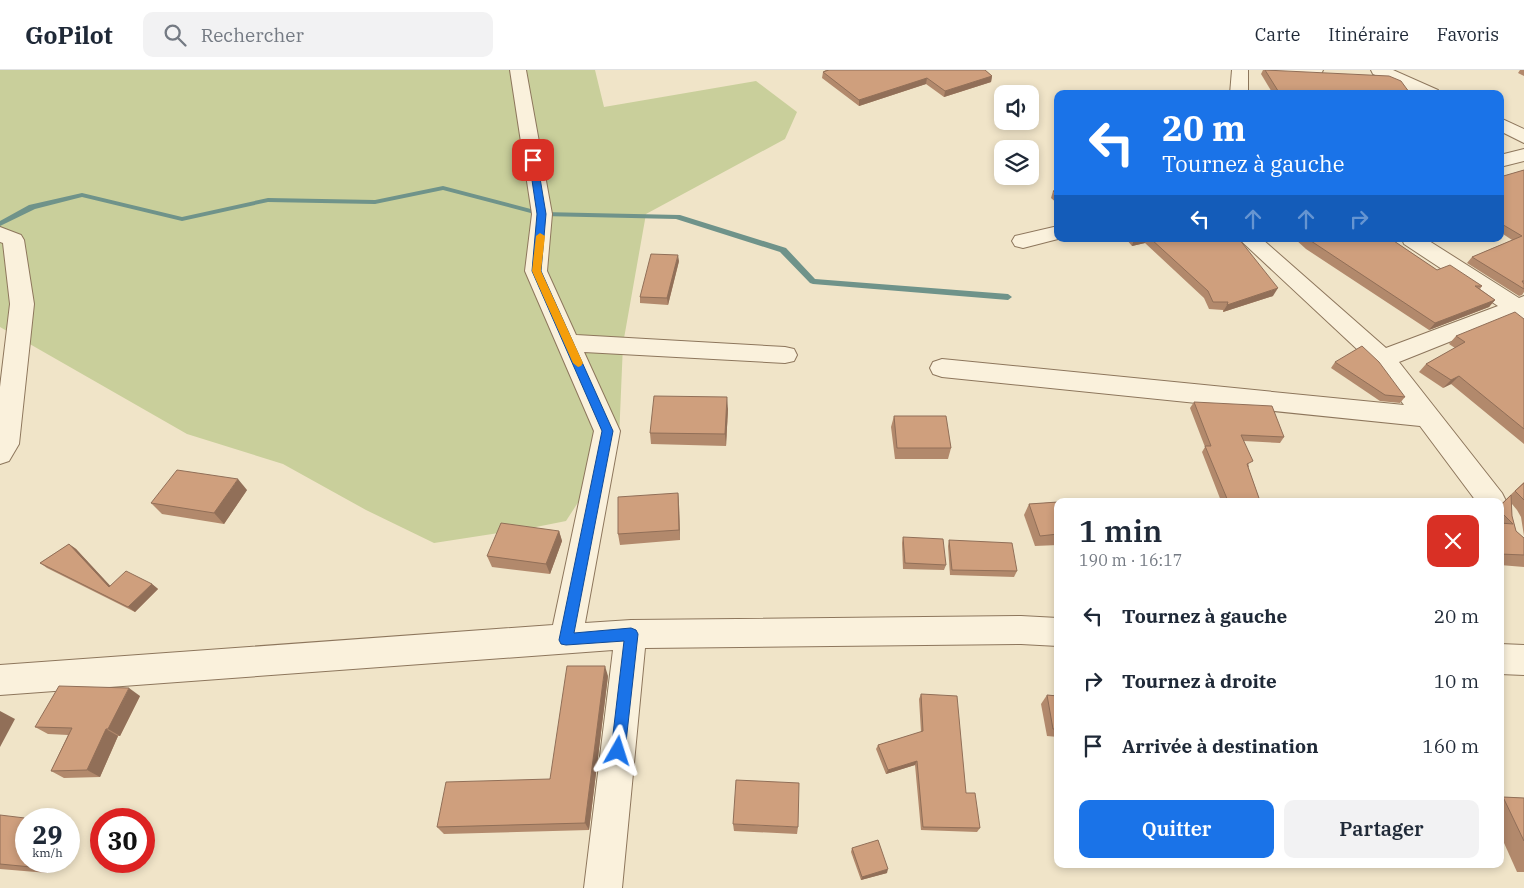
<!DOCTYPE html>
<html lang="fr">
<head>
<meta charset="utf-8">
<style>
	:root { --surface:#fff; --page:#f2f2f3; --text:#1f2937; --muted:#747a83; --line:#e0e1e3; --accent:#1a73e8 }
	body { margin:0; font-family:"IBM Plex Serif",serif; background:var(--page); color:var(--text); height:100vh; display:flex; flex-direction:column; font-size:19px; white-space:nowrap }
	* { box-sizing:border-box; margin:0 }
	p { font-size:16px; color:var(--muted) }
	.icon { flex:none; width:28px; height:28px; fill:none; stroke:currentColor; stroke-width:2; stroke-linecap:round; stroke-linejoin:round }
	.map { position:relative; flex:1; overflow:hidden }
	.panel { position:absolute; left:1054px; top:428px; width:450px; height:370px; display:flex; flex-direction:column; background:var(--surface); border-radius:10px; box-shadow:0 2px 8px #0003 }
	.panel>* { flex:none }
	.hud { position:absolute; left:1054px; top:20px; width:450px; height:152px; border-radius:10px; box-shadow:0 2px 8px #0003; background:#1a73e8; color:#fff; overflow:hidden }
	.tools { position:absolute; left:994px; top:15px; display:grid; gap:10px }
	.tools a { display:grid; place-items:center; width:45px; height:45px; border-radius:10px; background:var(--surface); box-shadow:0 2px 8px #0003; font-size:25px }
	.speed { position:absolute; left:15px; top:738px; display:flex; gap:10px; font-size:25px; font-weight:700; text-align:center }
	.speed>* { display:grid; place-content:center; width:65px; height:65px; border-radius:50%; background:var(--surface); box-shadow:0 2px 8px #0003; line-height:1 }
	.speed small { font-size:12px; font-weight:400 }
	.speed .limit { border:8px solid #d22; background:#fff; color:#111 }
	.pin { position:absolute; display:grid; place-items:center; width:42px; height:42px; color:#fff; margin:-21px; border-radius:10px; box-shadow:0 2px 8px #0006 }
	.me { position:absolute; width:55px; margin:-28px; rotate:6deg; stroke-linejoin:round; filter:drop-shadow(0 0 4px #0008) }
	.turn { display:flex; align-items:center; gap:18px; height:105px; padding:0 25px; font-size:22px }
	.turn .icon { width:65px; height:65px; stroke-width:2.5 }
	.turn b { display:block; font-size:35px; line-height:42px }
	.lanes { display:flex; align-items:center; height:48px; padding:0 25px; background:#0003; justify-content:center; gap:25px; direction:ltr }
	.lanes .off { opacity:.35 }
	.round { display:grid; place-items:center; flex:none; width:52px; height:52px; border-radius:10px; background:var(--page) }
	.headline { display:flex; align-items:center; justify-content:space-between; height:85px; padding:0 25px }
	h1 { font-size:30px; font-weight:600; line-height:38px }
	.button { display:flex; gap:10px; margin-top:auto; padding:10px 25px }
	.button a { flex:1; height:58px; border-radius:10px; background:var(--accent); color:#fff; font-size:20px; font-weight:600; line-height:58px; text-align:center }
	.button a+a { background:var(--page); color:var(--text) }
	ul { padding:0; list-style:none }
	li { display:flex; align-items:center; gap:15px; height:65px; padding:0 25px }
	li div { flex:1 }
	li b { display:block; font-size:19px }
	li em { font-style:normal }
	header { display:flex; align-items:center; gap:30px; box-sizing:border-box; height:70px; padding:0 25px; background:var(--surface); border-bottom:1px solid var(--line) }
	header strong { font-size:24px }
	nav { display:flex; gap:28px; margin-inline-start:auto; font-size:18px }
	.search { width:350px; height:45px; background:var(--page); display:flex; align-items:center; gap:12px; box-sizing:border-box; padding:0 18px; border-radius:10px; color:var(--muted); font-size:19px }
	.map>svg:first-child { display:block }
</style>
</head>
<body>
<header>
<strong>GoPilot</strong>
<div class="search"><svg class="icon" aria-label="search" viewBox="0 0 24 24"><circle cx="10" cy="10" r="6"/><path d="M15 15l6 6"/></svg>Rechercher</div>
<nav><a>Carte</a><a>Itinéraire</a><a>Favoris</a></nav>
</header>
<div class="map">
<svg width="1524" height="818" viewBox="0 0 1524 818">
	<rect width="100%" height="100%" fill="#f0e4c8"/>
	<!-- green -->
	<polygon fill="#c9cf9b" points="0,0 595,0 604,37 756,11 797,42 785,69 646,144 623,274 619,369 566,451 531,458 434,473 366,440 283,394 187,364 0,257"/>
	<g fill="none" stroke-linecap="round" stroke-linejoin="round">
		<!-- stream -->
		<polygon fill="#6f938a" fill-rule="evenodd" points="443,116 542,142 680,145 786,178 815,209 1008,224 1012,227 1008,230 813,214 810,213 780,182 676,149 542,146 443,120 375,134 268,132 182,151 82,127 35,139 0,156 0,151 29,135 82,123 182,147 268,128 375,130"/>
		<!-- minor casing -->
		<g stroke="#8d765c" stroke-width="2">
			<g id="minor">
				<polygon points="510,0 526,0 552,144 547,201 576,265 785,277 794,279 797,285 794,291 785,293 584,282 620,361 585,553 631,550 1021,546 1058,548 1058,576 1021,574 645,578 622,818 584,818 613,580 0,625 0,595 553,555 594,361 525,201 532,144"/>
				<polygon points="1232,0 1248,0 1248,24 1230,24"/>
				<polygon points="1266,0 1323,0 1321,4 1315,5 1274,5 1268,4"/>
				<polygon points="1371,0 1393,0 1438,20 1441,24 1417,24 1373,4"/>
				<polygon points="1500,48 1524,59 1524,73 1500,61"/>
				<polygon points="1524,79 1524,91 1500,97 1500,85"/>
				<polygon points="1058,156 1058,169 1023,178 1015,176 1012,171 1015,166"/>
				<polygon points="0,157 21,165 24,170 34,234 19,374 9,391 0,394 0,317 10,234 3,173 0,172"/>
				<polygon points="1239,169 1262,169 1386,278 1498,236 1404,174 1402,169 1426,169 1519,228 1524,226 1524,250 1514,246 1399,292 1502,423 1506,431 1502,439 1500,440 1500,431 1476,431 1420,356 942,307 933,304 930,298 933,292 942,289 1404,335 1374,295"/>
				<polygon points="1500,574 1524,575 1524,605 1500,604"/>
			</g>
		</g>
		<!-- minor -->
		<use href="#minor" fill="#faf1dc" fill-rule="evenodd"/>
	</g>
	<!-- wall -->
	<g fill="#b2896c">
		<polygon points="824,0 985,0 992,6 991,12 944,27 926,14 859,36 822,8 823,2 826,1"/>
		<polygon points="1263,0 1272,0 1409,22 1417,24 1273,24 1261,4"/>
		<polygon points="1520,0 1524,0 1524,6 1518,3"/>
		<polygon points="1524,100 1524,222 1522,225 1519,226 1467,193 1472,187 1512,170 1500,162 1500,107"/>
		<polygon points="1058,120 1058,134 1051,128 1053,121"/>
		<polygon points="1126,169 1239,169 1273,226 1223,242 1223,240 1209,239 1204,228 1145,173 1132,176"/>
		<polygon points="1295,169 1391,169 1437,200 1482,216 1480,219 1495,230 1489,237 1429,260 1306,179"/>
		<polygon points="679,191 668,235 640,233 640,227"/>
		<polygon points="1524,249 1524,374 1451,314 1443,318 1419,302 1426,294 1455,278 1449,274 1456,266"/>
		<polygon points="1335,292 1405,327 1400,333 1380,331 1331,298"/>
		<polygon points="1194,332 1284,367 1280,373 1244,371 1249,397 1248,397 1260,431 1221,431 1202,382 1205,377 1190,338"/>
		<polygon points="728,339 726,376 651,374 650,363"/>
		<polygon points="894,346 951,378 948,389 895,389 891,357"/>
		<polygon points="1524,412 1524,466 1521,447 1517,440 1512,434 1512,446 1516,461 1524,468 1524,497 1500,495 1500,435"/>
		<polygon points="247,420 224,454 162,444 151,433"/>
		<polygon points="678,423 679,434 680,470 620,475 618,464"/>
		<polygon points="1058,432 1058,475 1035,476 1024,445 1029,434"/>
		<polygon points="559,461 562,471 550,504 492,497 487,486"/>
		<polygon points="903,467 946,495 944,500 903,499 902,473"/>
		<polygon points="949,470 1017,501 1014,507 950,505 948,476"/>
		<polygon points="69,474 76,479 110,516 152,514 158,519 135,542 47,498 40,493"/>
		<polygon points="608,606 589,760 444,764 437,757 550,709"/>
		<polygon points="921,624 966,723 980,758 977,762 921,760 915,695 886,704 876,679 878,675 921,662 919,629"/>
		<polygon points="1047,625 1058,626 1058,667 1047,666 1041,634"/>
		<polygon points="140,626 120,666 118,666 100,707 64,708 51,701 68,665 48,664 35,657"/>
		<polygon points="1503,727 1524,728 1524,802 1517,802 1500,764 1500,728"/>
		<polygon points="0,745 26,791 55,791 48,803 0,799"/>
		<polygon points="733,754 798,757 797,764 734,761"/>
		<polygon points="852,778 887,803 861,810 851,782"/>
	</g>
	<!-- shaded-wall -->
	<g fill="#916f58">
		<polygon points="992,6 991,12 944,27 945,21"/>
		<polygon points="927,8 926,14 859,36 859,30"/>
		<polygon points="1134,169 1147,169 1145,173 1132,176"/>
		<polygon points="678,185 679,191 668,235 667,228"/>
		<polygon points="1278,218 1273,226 1223,242 1227,235"/>
		<polygon points="1495,230 1489,237 1429,260 1435,253"/>
		<polygon points="1459,306 1451,314 1443,318 1451,310"/>
		<polygon points="727,327 728,339 726,376 725,364"/>
		<polygon points="238,409 247,420 224,454 214,443"/>
		<polygon points="678,423 679,434 680,470 679,460"/>
		<polygon points="559,461 562,471 550,504 546,494"/>
		<polygon points="69,474 76,479 116,522 109,517"/>
		<polygon points="152,514 158,519 135,542 128,537"/>
		<polygon points="605,596 608,606 589,760 585,753"/>
		<polygon points="129,618 140,626 120,666 108,659"/>
		<polygon points="0,641 15,649 0,677"/>
		<polygon points="106,659 118,666 100,707 87,700"/>
		<polygon points="917,691 915,695 886,704 888,700"/>
		<polygon points="69,756 74,758 69,767"/>
		<polygon points="34,791 55,791 48,803 31,797"/>
		<polygon points="888,799 887,803 861,810 862,807"/>
	</g>
	<!-- building -->
	<g fill="#cf9f7d" stroke="#916f58">
		<polygon points="829,0 985,0 992,6 945,21 927,8 859,30 823,2"/>
		<polygon points="1265,0 1389,6 1401,11 1409,22 1415,22 1417,24 1280,24"/>
		<polygon points="1524,100 1524,211 1522,211 1524,214 1524,219 1472,187 1522,166 1500,153 1500,107"/>
		<polygon points="1058,120 1058,125 1053,121"/>
		<polygon points="1151,169 1239,169 1278,218 1227,235 1228,232 1213,232 1208,221"/>
		<polygon points="1308,169 1391,169 1437,200 1450,195 1482,216 1475,216 1495,230 1435,253"/>
		<polygon points="651,184 678,185 667,228 640,227"/>
		<polygon points="1515,242 1524,249 1524,359 1459,306 1451,310 1426,294 1465,272 1456,266"/>
		<polygon points="1362,276 1379,292 1405,327 1385,325 1335,292"/>
		<polygon points="654,326 727,327 725,364 650,363"/>
		<polygon points="1194,332 1272,336 1284,367 1241,365 1253,391 1247,394 1260,431 1228,431 1205,376 1211,376"/>
		<polygon points="894,346 946,346 951,378 897,378"/>
		<polygon points="177,400 238,409 214,443 151,433"/>
		<polygon points="1524,413 1524,430 1515,421"/>
		<polygon points="678,423 679,460 618,464 618,427"/>
		<polygon points="1511,425 1512,446 1516,461 1524,468 1524,485 1500,484 1500,453 1513,454 1500,441 1500,436"/>
		<polygon points="1058,432 1058,464 1040,466 1029,434"/>
		<polygon points="501,453 559,461 546,494 487,486"/>
		<polygon points="903,467 943,469 946,495 905,493"/>
		<polygon points="949,470 1012,473 1017,501 952,500"/>
		<polygon points="69,474 109,517 126,501 152,514 128,537 40,493"/>
		<polygon points="567,596 605,596 585,753 437,757 446,712 550,709"/>
		<polygon points="59,616 129,618 108,659 106,659 87,700 51,701 72,658 35,657"/>
		<polygon points="921,624 957,626 966,723 975,723 980,758 923,757 917,691 888,700 878,675 923,661"/>
		<polygon points="1047,625 1058,626 1058,659 1053,659"/>
		<polygon points="736,710 799,713 798,757 733,754"/>
		<polygon points="1503,727 1524,728 1524,771"/>
		<polygon points="0,745 33,749 26,749 26,791 34,791 31,797 0,794"/>
		<polygon points="878,770 888,799 862,807 852,778"/>
	</g>
	<!-- route -->
	<polygon fill="#1a73e8" stroke="#114b97" points="533,88 537,90 546,144 541,201 613,361 574,563 631,558 636,560 638,564 625,681 623,686 618,688 613,686 611,681 624,571 566,575 561,574 559,570 602,361 532,201 537,144 529,90"/>
	<!-- slow -->
	<polygon fill="#f59e0b" points="540,163 545,166 541,201 583,293 581,296 578,297 573,293 532,201 536,166"/>
</svg>
<div class="tools">
<a><svg class="icon" aria-label="sound" viewBox="0 0 24 24"><path d="M4 9h4l5-4v14l-5-4H4zM17 9q2 3 0 6"/></svg></a>
<a><svg class="icon" aria-label="layers" viewBox="0 0 24 24"><path d="M12 4l9 5-9 5-9-5zM3 14l9 5 9-5"/></svg></a>
</div>
<div class="speed"><div>29<small>km/h</small></div><div class="limit">30</div></div>
<div class="pin" style="left:533px;top:90px;background:#d93025"><svg class="icon" aria-label="arrive" viewBox="0 0 24 24"><path d="M6 21V4h12l-3 4 3 4H6"/></svg></div>
<svg class="me" style="left:618px;top:681px" viewBox="-20 -20 40 40"><path d="M0-17L14 15 0 8-14 15z" fill="#1a73e8" stroke="#fff" stroke-width="4"/></svg>
<div class="hud">
<div class="turn"><svg class="icon" aria-label="left" viewBox="0 0 24 24"><path d="M17 20v-9H6M10 6l-5 5 5 5"/></svg><div><b>20 m</b>Tournez à gauche</div></div>
<div class="lanes"><svg class="icon" aria-label="left" viewBox="0 0 24 24"><path d="M17 20v-9H6M10 6l-5 5 5 5"/></svg><svg class="icon off" aria-label="ahead" viewBox="0 0 24 24"><path d="M12 20V5M6 11l6-6 6 6"/></svg><svg class="icon off" aria-label="ahead" viewBox="0 0 24 24"><path d="M12 20V5M6 11l6-6 6 6"/></svg><svg class="icon off" aria-label="right" viewBox="0 0 24 24"><path d="M7 20v-9h11M14 6l5 5-5 5"/></svg></div>
</div>
<section class="panel">
<div class="headline"><div><h1>1 min</h1><p>190 m · 16:17</p></div><a class="round" style="background:#d93025;color:#fff"><svg class="icon" aria-label="close" viewBox="0 0 24 24"><path d="M6 6l12 12M18 6L6 18"/></svg></a></div>
<ul>
<li><svg class="icon" aria-label="left" viewBox="0 0 24 24"><path d="M17 20v-9H6M10 6l-5 5 5 5"/></svg><div><b>Tournez à gauche</b></div><em>20 m</em></li>
<li><svg class="icon" aria-label="right" viewBox="0 0 24 24"><path d="M7 20v-9h11M14 6l5 5-5 5"/></svg><div><b>Tournez à droite</b></div><em>10 m</em></li>
<li><svg class="icon" aria-label="arrive" viewBox="0 0 24 24"><path d="M6 21V4h12l-3 4 3 4H6"/></svg><div><b>Arrivée à destination</b></div><em>160 m</em></li>
</ul>
<div class="button"><a>Quitter</a><a>Partager</a></div>
</section>
</div>
</body>
</html>
